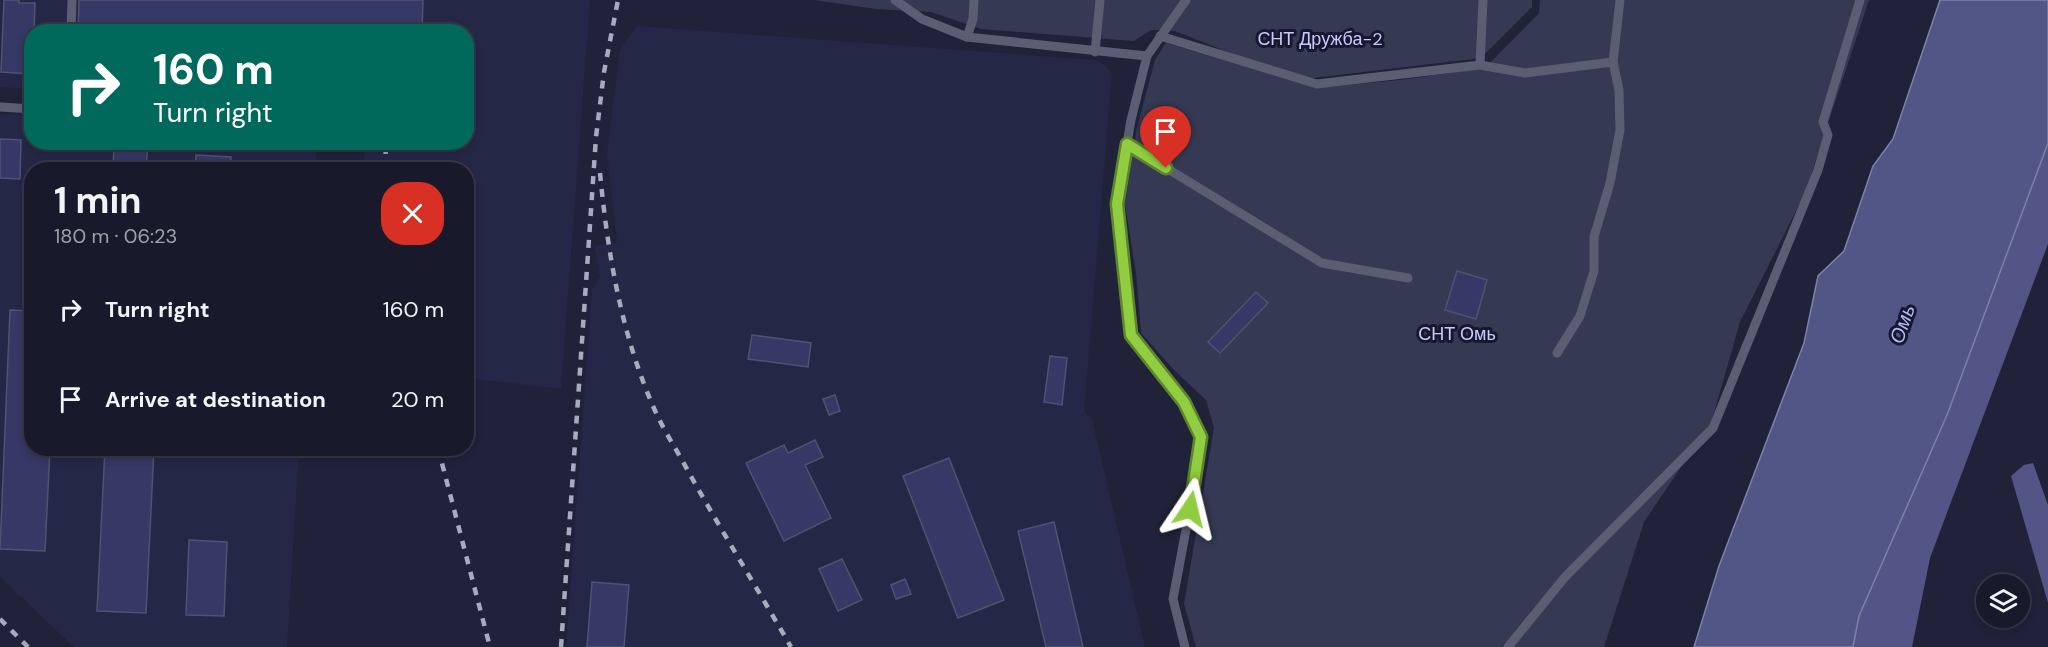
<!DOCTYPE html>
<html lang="en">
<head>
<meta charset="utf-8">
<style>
	:root { --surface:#181a2c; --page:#212334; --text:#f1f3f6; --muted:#9fa1a9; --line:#363848 }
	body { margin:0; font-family:"DM Sans",sans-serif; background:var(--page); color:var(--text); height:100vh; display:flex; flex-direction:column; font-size:22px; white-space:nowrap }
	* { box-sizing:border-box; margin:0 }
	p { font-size:20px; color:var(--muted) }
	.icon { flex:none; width:33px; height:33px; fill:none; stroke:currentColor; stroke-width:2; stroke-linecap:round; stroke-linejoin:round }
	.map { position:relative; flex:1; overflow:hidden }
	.drawer { position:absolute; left:24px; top:162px; width:450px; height:294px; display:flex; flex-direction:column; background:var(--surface); border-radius:24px; box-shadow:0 3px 9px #0003,0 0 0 2px var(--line) }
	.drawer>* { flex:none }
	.top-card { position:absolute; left:24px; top:24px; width:450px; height:126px; border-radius:24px; box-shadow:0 3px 9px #0003,0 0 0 2px var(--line); background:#00695c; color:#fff; overflow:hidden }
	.fabs { position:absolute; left:1976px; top:574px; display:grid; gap:12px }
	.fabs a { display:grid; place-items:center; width:54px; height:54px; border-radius:50%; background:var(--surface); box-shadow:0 3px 9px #0003,0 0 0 2px var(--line); font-size:30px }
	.pin { position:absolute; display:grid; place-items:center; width:51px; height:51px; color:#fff; margin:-62px -26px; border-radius:50% 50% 50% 0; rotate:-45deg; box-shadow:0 0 6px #0007 }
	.pin .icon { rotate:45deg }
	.me { position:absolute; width:66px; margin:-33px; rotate:10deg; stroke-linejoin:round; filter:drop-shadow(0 0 4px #0008) }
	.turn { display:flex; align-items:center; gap:21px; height:126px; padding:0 30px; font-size:27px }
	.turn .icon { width:78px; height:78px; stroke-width:2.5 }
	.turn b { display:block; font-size:42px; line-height:51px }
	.round { display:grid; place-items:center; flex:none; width:63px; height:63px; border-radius:24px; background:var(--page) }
	.head { display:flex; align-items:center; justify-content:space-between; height:102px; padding:0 30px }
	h1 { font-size:36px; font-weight:700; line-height:45px }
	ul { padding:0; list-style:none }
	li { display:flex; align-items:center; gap:18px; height:90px; padding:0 30px }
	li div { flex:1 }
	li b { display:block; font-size:22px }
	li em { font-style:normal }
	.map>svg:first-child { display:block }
</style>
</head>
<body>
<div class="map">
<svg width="2048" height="647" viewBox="0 0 2048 647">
	<rect width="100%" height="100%" fill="#20223a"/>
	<!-- built -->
	<g fill="#252746">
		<polygon points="0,0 590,0 561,389 467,378 466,170 364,169 365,143 466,142 466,32 32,32 31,89 0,87"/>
		<polygon points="637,26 1095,60 1105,65 1112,73 1084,411 1092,419 1145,647 566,647 592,290 600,277 594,246 617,242 607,153 620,50"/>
		<polygon points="0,114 31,115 32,142 317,143 315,169 32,170 32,448 299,449 287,647 74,647 0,577"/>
	</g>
	<!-- green -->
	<g fill="#363954">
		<polygon points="814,0 1532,0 1532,7 1481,58 1313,78 1253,62 1175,31 1151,30 1134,41 981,29 931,12 876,9"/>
		<polygon points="1540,0 1869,0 1805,193 1740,322 1711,423 1644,522 1604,647 1196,647 1184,604 1214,428 1206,400 1173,369 1141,333 1136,273 1125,204 1137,127 1155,60 1166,43 1317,88 1400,80 1485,68 1539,13"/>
	</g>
	<!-- forest -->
	<g fill="#525585">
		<polygon points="2048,108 2048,244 1930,558 1912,647 1838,647"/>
		<polygon points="2033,463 2048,505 2048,603 2011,476 2024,465"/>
	</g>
	<!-- water -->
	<polygon fill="#525686" stroke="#7e81a8" stroke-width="1.5" points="1940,0 2048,0 2048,143 1947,415 1859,616 1853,647 1694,647 1719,566 1804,343 1818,276 1844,251 1873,166 1893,139"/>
	<!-- building -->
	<g fill="#363865" stroke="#50536f" stroke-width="1.5">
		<polygon points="4,0 19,0 19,3 35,3 34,32 32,32 32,74 1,72"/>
		<polygon points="79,0 423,0 422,32 78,32"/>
		<polygon points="0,139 21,140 20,179 0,178"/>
		<polygon points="114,142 148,142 146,170 113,170"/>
		<polygon points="196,155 231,157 230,170 195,170"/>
		<polygon points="1457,271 1487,280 1476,319 1445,310"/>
		<polygon points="1256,292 1268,303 1220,353 1208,342"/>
		<polygon points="10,310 32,311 32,448 50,448 45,551 0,549"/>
		<polygon points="752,335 811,343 808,367 748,359"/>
		<polygon points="1050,356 1067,358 1062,405 1044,402"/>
		<polygon points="835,395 840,411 829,415 823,399"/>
		<polygon points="815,440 823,457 805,465 831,518 784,541 746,463 784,445 788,453"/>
		<polygon points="105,448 154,448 146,613 97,611"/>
		<polygon points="949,458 1004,600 958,618 903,476"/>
		<polygon points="1054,522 1083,647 1046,647 1018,531"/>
		<polygon points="189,540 227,542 224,616 186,615"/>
		<polygon points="842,559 862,600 838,611 819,569"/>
		<polygon points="905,579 911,594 896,599 891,585"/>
		<polygon points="592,582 629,585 624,647 587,647"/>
	</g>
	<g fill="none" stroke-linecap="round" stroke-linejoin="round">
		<!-- service -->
		<g stroke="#5b5d73" stroke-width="9">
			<polyline points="895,0 922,19 967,37 1147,56"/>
			<polyline points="71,32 72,0"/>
			<polyline points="1160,36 1317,84 1480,65 1525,73 1613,62"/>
			<polyline points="967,37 973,19 974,0"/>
			<polyline points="1095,52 1100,0"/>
			<polyline points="1480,65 1483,0"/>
			<polyline points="0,107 32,109"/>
			<polyline points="1127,144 1322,263 1408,278"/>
			<polyline points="1557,353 1580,316 1594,271 1594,237 1610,183 1620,130 1619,90 1613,62 1620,0"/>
			<polyline points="1185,647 1173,599 1194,487 1201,437 1184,402 1131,335 1117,204 1131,120 1147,56 1186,0"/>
			<polyline points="1508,647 1565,577 1713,428 1818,170 1828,135 1823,122 1860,0"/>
		</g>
		<!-- rail -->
		<g stroke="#a8aabd" stroke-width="4.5" stroke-dasharray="8 8" stroke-linecap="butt">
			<polyline points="385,170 386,142"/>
			<path d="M600 173C608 256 622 339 657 415 666 434 678 452 688 471 721 530 757 588 791 647"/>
			<polyline points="438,448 490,647"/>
			<polyline points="0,619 28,647"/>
			<polyline points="561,647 596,137 604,72 618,0"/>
		</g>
	</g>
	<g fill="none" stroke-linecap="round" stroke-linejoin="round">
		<!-- route casing -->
		<g stroke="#5e852a" stroke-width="15">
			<polyline id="route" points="1166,168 1127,144 1117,204 1131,335 1184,402 1201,437 1190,509"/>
		</g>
		<!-- route -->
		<use href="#route" stroke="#90cd40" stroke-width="10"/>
	</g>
	<g text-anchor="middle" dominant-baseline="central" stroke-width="6" stroke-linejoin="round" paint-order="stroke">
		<!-- park labels -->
		<g font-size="18" fill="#c6cbfa" stroke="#171830">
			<text x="1320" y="39">СНТ Дружба-2</text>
			<text x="1457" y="334">СНТ Омь</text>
		</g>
		<!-- water labels -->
		<g font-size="20" font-style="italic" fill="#b3b9f6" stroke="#171830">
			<text transform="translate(1902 324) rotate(-71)">Омь</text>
		</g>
	</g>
</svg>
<div class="fabs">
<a><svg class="icon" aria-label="layers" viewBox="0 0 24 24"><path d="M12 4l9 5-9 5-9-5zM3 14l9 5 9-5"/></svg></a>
</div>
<div class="pin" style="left:1166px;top:168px;background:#d93025"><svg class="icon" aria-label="arrive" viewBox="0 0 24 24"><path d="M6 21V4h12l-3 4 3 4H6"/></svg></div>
<svg class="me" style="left:1190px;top:509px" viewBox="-20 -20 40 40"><path d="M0-17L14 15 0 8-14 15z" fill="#90cd40" stroke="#fff" stroke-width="4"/></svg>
<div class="top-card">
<div class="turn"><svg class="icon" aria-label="right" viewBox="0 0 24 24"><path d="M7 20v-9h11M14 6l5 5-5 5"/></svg><div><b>160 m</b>Turn right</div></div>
</div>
<section class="drawer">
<div class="head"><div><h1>1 min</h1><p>180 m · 06:23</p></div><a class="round" style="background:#d93025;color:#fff"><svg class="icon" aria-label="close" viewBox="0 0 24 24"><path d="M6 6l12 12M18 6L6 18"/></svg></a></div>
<ul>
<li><svg class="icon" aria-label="right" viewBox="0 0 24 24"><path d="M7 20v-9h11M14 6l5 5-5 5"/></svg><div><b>Turn right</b></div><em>160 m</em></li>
<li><svg class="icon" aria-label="arrive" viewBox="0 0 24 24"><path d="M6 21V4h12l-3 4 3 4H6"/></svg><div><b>Arrive at destination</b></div><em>20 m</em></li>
</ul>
</section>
</div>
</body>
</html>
